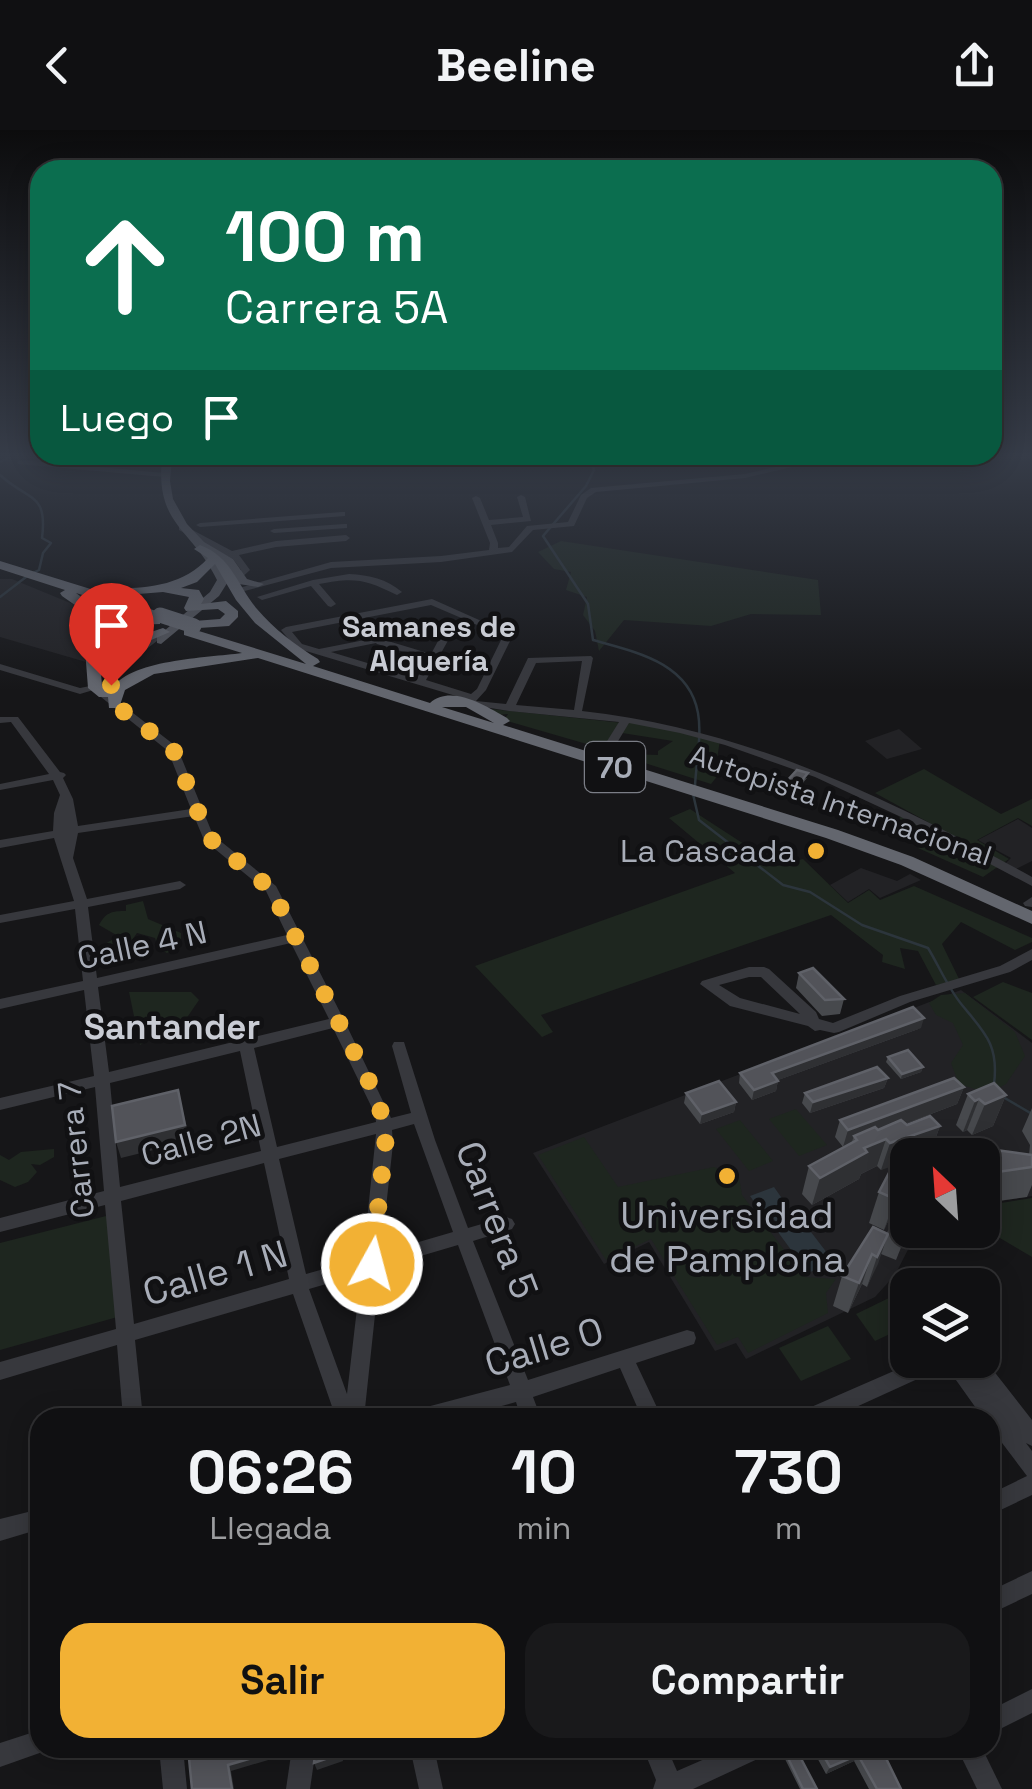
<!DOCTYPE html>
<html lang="es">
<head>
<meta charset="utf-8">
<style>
	:root { --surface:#101012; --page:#19191b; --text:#f1f3f6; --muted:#9c9d9f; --line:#303032; --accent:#f2b134 }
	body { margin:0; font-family:"Space Grotesk",sans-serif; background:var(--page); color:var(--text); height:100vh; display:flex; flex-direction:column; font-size:38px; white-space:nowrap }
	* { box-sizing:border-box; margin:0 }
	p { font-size:32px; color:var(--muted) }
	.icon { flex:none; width:55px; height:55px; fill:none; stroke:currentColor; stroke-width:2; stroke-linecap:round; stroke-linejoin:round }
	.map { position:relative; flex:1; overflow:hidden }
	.details { position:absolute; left:30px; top:1278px; width:970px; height:350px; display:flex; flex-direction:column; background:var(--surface); border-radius:30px; box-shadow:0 5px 25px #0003,0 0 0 2px var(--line) }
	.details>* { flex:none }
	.banner { position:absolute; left:30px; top:30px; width:972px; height:305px; border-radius:30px; box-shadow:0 5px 25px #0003,0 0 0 2px var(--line); background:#0b6e4f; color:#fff; overflow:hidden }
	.needle { width:65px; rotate:335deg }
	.tools { position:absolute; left:890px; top:1008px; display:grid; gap:20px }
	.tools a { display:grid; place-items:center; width:110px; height:110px; border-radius:20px; background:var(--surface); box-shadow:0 5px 25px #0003,0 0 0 2px var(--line); font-size:50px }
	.pin { position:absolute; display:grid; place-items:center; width:85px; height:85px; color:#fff; margin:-102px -42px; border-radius:50% 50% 50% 0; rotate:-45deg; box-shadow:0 0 10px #0007 }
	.pin .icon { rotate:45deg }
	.me { position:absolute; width:110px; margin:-55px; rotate:7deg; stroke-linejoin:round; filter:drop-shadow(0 0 8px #0008) }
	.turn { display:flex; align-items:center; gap:35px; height:210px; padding:0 30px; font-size:45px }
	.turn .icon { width:130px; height:130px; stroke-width:2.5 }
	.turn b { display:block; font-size:70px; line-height:85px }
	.then { display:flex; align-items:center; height:95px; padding:0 30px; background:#0003; gap:20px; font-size:38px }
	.eta { display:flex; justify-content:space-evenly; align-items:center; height:170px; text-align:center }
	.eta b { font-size:60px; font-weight:800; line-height:70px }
	.button { display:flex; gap:20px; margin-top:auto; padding:20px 30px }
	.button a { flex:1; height:115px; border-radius:30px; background:var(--accent); color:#111; font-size:40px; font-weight:800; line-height:115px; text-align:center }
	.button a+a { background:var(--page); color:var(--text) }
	header { display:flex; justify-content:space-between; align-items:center; height:130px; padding:0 30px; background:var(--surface); font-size:45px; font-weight:800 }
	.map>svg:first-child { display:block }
</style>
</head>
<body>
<header><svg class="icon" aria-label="back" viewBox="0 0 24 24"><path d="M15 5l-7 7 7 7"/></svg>Beeline<svg class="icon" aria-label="share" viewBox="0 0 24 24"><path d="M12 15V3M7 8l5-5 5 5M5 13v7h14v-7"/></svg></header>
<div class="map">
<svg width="1032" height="1659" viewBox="0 0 1032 1659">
	<rect width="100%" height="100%" fill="#161618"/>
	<!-- built -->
	<g fill="#222225">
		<polygon points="0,449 12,449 80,477 86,532 0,507"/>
		<polygon points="899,599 922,619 887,629 865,611"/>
		<polygon points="1018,689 1032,698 1032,731 1014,740 1004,735 1011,728 978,710"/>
		<polygon points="861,738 897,751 910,744 921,750 880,768 869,759 848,772 830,755"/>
		<polygon points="961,860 1032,913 1032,1066 983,1074 982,1025 908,1025 908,1100 918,1100 895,1145 875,1167 746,1229 736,1213 715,1221 649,1112 604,1134 533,1023"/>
	</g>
	<!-- green -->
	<g fill="#1e261f">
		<polygon points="561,411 818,450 821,485 751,484 711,496 624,490 599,521 595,501 583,485 587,467 566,460 571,442 554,439 538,422"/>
		<polygon points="491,579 623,593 604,619 504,590 508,584 497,585"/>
		<polygon points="628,591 720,610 715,642 719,644 711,654 629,628 630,624 658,625 658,621 673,611 622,603"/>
		<polygon points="924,639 1001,684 1032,669 1032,696 1018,688 977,710 1009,729 983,747 918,718 938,705 926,700 909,709 883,696 907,684 968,714 875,663"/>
		<polygon points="690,679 778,736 803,729 848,773 869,760 880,770 914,756 1032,808 1032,812 1015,820 961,792 942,814 960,851 936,855 918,821 900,818 905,839 882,832 883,825 831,785 541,885 553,902 542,907 475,836 735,743 669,688"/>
		<path d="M143 771 148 789 181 803V817L167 823 158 818 155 808 137 803 132 810 148 821H111L105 814 118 806 99 795C106 782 112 781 126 781V775Z"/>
		<polygon points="1003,852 1032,863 1032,910 973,867"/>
		<polygon points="129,862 191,862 199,870 186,889 155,896 157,905 140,915"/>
		<polygon points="965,863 1015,902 1025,926 1006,954 988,963 959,954 951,933 963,915 953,893 936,885 929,873 941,865"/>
		<polygon points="796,979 827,1015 799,1026 769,989"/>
		<polygon points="740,990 773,1031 749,1041 716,999"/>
		<polygon points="584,1007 618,1057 714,1037 739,1047 742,1065 805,1147 836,1149 826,1163 828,1183 748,1223 738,1207 717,1215 651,1109 606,1130 538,1025"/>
		<polygon points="54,1019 54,1027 40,1035 31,1034 37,1042 28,1052 15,1057 0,1050 0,1025 9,1030 21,1022"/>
		<polygon points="1032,1068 1032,1127 983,1098 982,1076"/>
		<polygon points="110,1085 121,1186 0,1220 0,1113"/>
		<polygon points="891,1167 907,1188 907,1196 875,1211 856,1184"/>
		<polygon points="828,1196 851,1229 801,1251 779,1218"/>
	</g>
	<!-- water -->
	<polygon fill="#2c353c" points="774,1057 788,1077 778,1081 788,1094 801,1089 834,1132 808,1143 775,1098 778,1095 768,1081 762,1083 750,1066"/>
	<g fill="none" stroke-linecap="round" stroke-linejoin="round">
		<!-- stream -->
		<g stroke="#2c353c" stroke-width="2.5">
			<path d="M591 328 594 340 586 356 543 406 588 474 593 510C635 522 689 532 698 583 702 605 696 634 695 656"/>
			<polyline points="0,332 8,328"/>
			<path d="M0 345C28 371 48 362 42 408L51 413 43 423 39 440 33 443"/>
			<polyline points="0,467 26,447"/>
			<path d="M693 664 699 690 783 755 810 762 862 795 928 818C939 836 948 858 962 875 985 903 999 915 994 954"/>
			<polyline points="1003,967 1032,984"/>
		</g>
		<!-- minor -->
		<g fill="#37383d" fill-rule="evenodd">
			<polygon points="815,328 830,328 745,348 596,362 587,368 574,396 533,400 512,422 441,432 331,438 237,463 232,460 331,432 441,426 489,420 490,413 472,368 476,366 480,368 489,390 523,387 517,367 521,365 525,367 531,391 491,395 498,413 498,418 509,417 527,396 568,392 581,365 591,358 745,344"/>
			<polygon points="21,330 164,343 168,345 164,347 18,334 17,332"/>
			<polygon points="342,382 345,382 345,386 200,397 196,395 200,393"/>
			<polygon points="344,394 347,394 347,398 274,403 270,401 274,399"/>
			<polygon points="179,396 185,396 232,421 276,411 346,405 350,408 346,411 276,417 239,425 250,440 239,450 235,447 241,440 233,429 179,400"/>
			<path d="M349 444C370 445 386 449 402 462L397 465C365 449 354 447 319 454L336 474 331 477 328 476 311 456 262 470 257 467 313 450Z"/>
			<path d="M432 469 513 505 486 560 476 571 506 574 528 528 591 526 593 528 582 581C750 600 886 667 1032 747V756L901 687 815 647 725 615 680 603 629 593 609 626H601L599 624 619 592 509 581 465 574 464 572 466 569 296 518 281 500 286 497ZM431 475 466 490 319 519 302 514 292 502ZM475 494 503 506 477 559 471 564 426 550 455 498ZM444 500 431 524 388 511ZM376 513 377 514 428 529 417 548 331 522ZM582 531 574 580 516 575 536 533Z"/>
			<path d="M160 500 168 502C147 521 115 535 111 566L177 617 213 705 276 756 345 892 391 988 411 983 392 916 394 912H404L435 1010 468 1098 506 1087 512 1089 515 1094 512 1099 473 1111 528 1250 687 1200 694 1202 696 1208 694 1214 636 1233 662 1288H642L620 1238 533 1267 541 1288H521L516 1272 457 1288H409L412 1281 419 1279 510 1255 458 1115 380 1138 364 1288H336L293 1164 135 1210 143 1288H123L117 1215 0 1250V1232L116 1199 105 1075 0 1102V1088L104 1061 95 957 0 980V968L94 946 84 860 0 879V869L83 851 75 779 0 793V785L74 771 54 708 0 718V710L53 701 54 683 60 665 53 650 0 660V654L49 644 11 592 0 593V587H18L60 642 64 643 66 645 63 648 73 669 78 696 191 679 168 621 101 567C105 535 136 518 160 500ZM194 686 204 710 266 761 287 805 97 848 88 777 180 759 186 755 180 751 87 769 73 728 78 703ZM291 813 329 889 109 942 98 857ZM333 898 375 984 376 992 277 1017 254 918ZM240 921 261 1021 120 1057 110 953ZM414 994 453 1102 381 1123 393 1014 392 1000ZM376 1004 363 1128 306 1144 279 1029ZM264 1033 289 1149 134 1194 121 1071ZM361 1144 347 1264 309 1159Z"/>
			<polygon points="0,534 80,558 95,555 100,558 80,564 0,540"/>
			<polygon points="1032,767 1032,777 1025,776 1023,773"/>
			<path d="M1032 819V830L1010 842 910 872 839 902 834 903 820 900 815 901 808 896 730 876 700 854 702 851 749 837H764L769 839 816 882 819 889 833 893 900 866 1000 836ZM749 847H761L800 884 740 868 719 855Z"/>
			<polygon points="982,1226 1032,1290 1032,1316 1026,1313 1032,1321 1032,1365 990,1385 990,1364 1027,1346 990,1297 990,1288 983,1288 946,1236 832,1288 799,1288 802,1281 919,1230 982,1230"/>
			<polygon points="40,1379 40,1399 0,1411 0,1389"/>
			<polygon points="1032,1441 1032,1464 990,1484 990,1461"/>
			<polygon points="1032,1559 1032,1583 990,1604 990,1580"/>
			<polygon points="40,1600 40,1618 50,1618 48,1620 0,1637 0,1613"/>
			<polygon points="159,1618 183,1618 187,1659 163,1659"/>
			<polygon points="292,1618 316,1618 310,1659 286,1659"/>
			<polygon points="410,1618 434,1618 443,1659 419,1659"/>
			<polygon points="643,1618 667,1618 677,1641 730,1618 768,1618 764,1626 693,1659 653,1659 656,1650"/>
			<polygon points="957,1618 982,1618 1002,1659 977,1659"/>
		</g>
		<!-- major -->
		<path fill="#53555c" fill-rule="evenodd" d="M162 328H172L170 351 173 369 187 394 204 412 233 429 247 449 264 454 258 457 239 454 225 433 216 427 229 450 219 466 161 514 157 513V507L210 462 217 450C192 398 155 396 162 328Z"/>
		<!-- highway -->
		<path fill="#63666e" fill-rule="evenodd" d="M200 415C232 427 237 455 257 479 274 499 295 515 318 529L320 532 313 536 430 573C451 554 486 576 507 588L510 591 503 595 838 700 913 727 1032 781V794L901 735 826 708 258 528 154 544 125 560 119 578H109L108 567H99L88 558 82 480 62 466 60 463 65 460 0 439V431L97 461 103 458C141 459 181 458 208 428L194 419ZM215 434 236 470 255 493 306 534 189 498 184 499V505L242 523C207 528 128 529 110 561L102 556 96 478 76 463 152 487 127 488 108 498V508L137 516 170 502 163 498 136 507 121 503V500L134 495 160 494V489L167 485 114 466 163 462 189 467 184 478 186 481 218 479 225 484 220 489 194 491 192 494 199 498 229 496 238 487V481L226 471 201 474 204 469 199 460 181 458 197 452ZM442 577H466L494 593Z"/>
		<!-- highway-bridge -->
		<polyline stroke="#63666e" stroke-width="15" points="160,485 194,496"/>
	</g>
	<!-- wall -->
	<g fill="#47494d">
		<polygon points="807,648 797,660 784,658 785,653"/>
		<polygon points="799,843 844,869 840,884 822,886 796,858"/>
		<polygon points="921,898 778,950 776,961 752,970 739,953 740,943"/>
		<polygon points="888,927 923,937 921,942 901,949 886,932"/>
		<polygon points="888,948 884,958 810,983 802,973 805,963"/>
		<polygon points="964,957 957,974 905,994 907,995 940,996 930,1023 908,1025 881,1040 877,1036 861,1044 859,1049 812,1075 802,1064 809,1036 850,1014 843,1017 835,1007 840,990"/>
		<polygon points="686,963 736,972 734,982 700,994 684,973"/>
		<polygon points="968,964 1006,965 993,996 972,1005 967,1000 963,1002 956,995"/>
		<polygon points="1032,978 1032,1055 1027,1067 984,1073 983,1051 996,1020 1029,1025 1030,1015 1022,1001"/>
		<polygon points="905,1048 894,1078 884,1100 869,1093 879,1062"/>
		<polygon points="900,1071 908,1100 896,1130 881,1124 867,1157 862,1154 848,1183 833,1176 842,1146 887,1103"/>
		<polygon points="817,1618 881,1618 901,1659 869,1659 854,1631 826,1644 814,1622"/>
		<polygon points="787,1626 817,1659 800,1659 785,1629"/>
	</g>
	<!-- shaded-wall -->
	<g fill="#2f3033">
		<polygon points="924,888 921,898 770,953 772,943"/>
		<polygon points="923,937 921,942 901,949 902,944"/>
		<polygon points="888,948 884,958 810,983 813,972"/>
		<polygon points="778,951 776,961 752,970 754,960"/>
		<polygon points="964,957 957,974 857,1012 854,1006 851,1014 843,1017 848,1000"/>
		<polygon points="178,960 190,1011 121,1028 116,1012"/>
		<polygon points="1006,965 993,996 972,1005 985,974"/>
		<polygon points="979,969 967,1000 963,1002 975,971"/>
		<polygon points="736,972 734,982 700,994 702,984"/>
		<polygon points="940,996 930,1023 908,1025 908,1031 881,1040 890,1013"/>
		<polygon points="886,1009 877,1036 861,1044 859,1049 812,1075 820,1048 864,1018"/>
		<polygon points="905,1048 894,1078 884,1100 895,1069"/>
		<polygon points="888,1104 878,1134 867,1157 877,1127"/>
		<polygon points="872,1124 862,1154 848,1183 859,1153"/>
		<polygon points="283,1618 287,1618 285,1625 231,1641 234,1659 232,1659 228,1635"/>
		<polygon points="340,1618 341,1618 343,1631 317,1640 314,1633"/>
		<polygon points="858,1625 854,1631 826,1644 830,1637"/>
	</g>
	<!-- building -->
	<g fill="#525359" stroke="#5f6168" stroke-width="2.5">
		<polygon points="797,640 808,643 798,655 785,653"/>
		<polygon points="813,838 844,869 825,870 799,843"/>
		<polygon points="913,877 924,888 772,943 778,951 754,960 740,943"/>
		<polygon points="908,920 923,937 902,944 888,927"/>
		<polygon points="877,937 888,948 813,972 805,963"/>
		<polygon points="954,948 964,957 848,1000 840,990"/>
		<polygon points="719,951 736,972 702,984 686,963"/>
		<polygon points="994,953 1006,965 985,974 979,969 975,971 968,964"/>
		<polygon points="178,960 185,995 116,1012 112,976"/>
		<polygon points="930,986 940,996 890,1013 886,1009 864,1018 867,1022 820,1048 809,1036 857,1010 854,1006 875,997 878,1000 901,990 907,995"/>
		<polygon points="996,1020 1032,1025 1032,1037 997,1042"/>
		<polygon points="890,1041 905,1048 895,1069 879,1062"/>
		<polygon points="900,1071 908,1074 907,1100 890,1093"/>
		<polygon points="873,1097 888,1104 877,1127 872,1124 859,1153 842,1146"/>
		<polygon points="188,1618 218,1618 219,1621 229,1618 283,1618 283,1619 228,1635 232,1659 192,1659"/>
		<polygon points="316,1618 340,1618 340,1624 314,1633"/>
		<polygon points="819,1618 881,1618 901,1659 877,1659 858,1625 830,1637"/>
		<polygon points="797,1621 817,1659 803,1659 787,1626"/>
	</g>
	<!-- sky -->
	<linearGradient id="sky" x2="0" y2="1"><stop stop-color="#0c0c0d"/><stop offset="0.58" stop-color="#363c48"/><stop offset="1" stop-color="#363c48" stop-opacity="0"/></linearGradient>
	<rect width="1032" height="561" fill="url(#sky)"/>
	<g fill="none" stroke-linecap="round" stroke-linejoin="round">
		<!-- route -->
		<polyline stroke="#f2b134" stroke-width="18" stroke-dasharray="0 32.4" points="111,555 110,566 114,574 173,619 208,707 271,759 378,969 386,1007 372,1134"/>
	</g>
	<!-- markers -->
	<g fill="#f2b134" stroke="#111113" stroke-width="4">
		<circle cx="816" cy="721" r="10"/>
		<circle cx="727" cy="1046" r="10"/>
	</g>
	<g text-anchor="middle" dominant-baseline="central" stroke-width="9" stroke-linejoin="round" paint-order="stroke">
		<!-- far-street labels -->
		<g font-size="28" fill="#a8adb8" stroke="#111113">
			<text transform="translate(841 675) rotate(19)">Autopista Internacional</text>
		</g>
		<!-- far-neighbourhood labels -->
		<g font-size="30" font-weight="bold" fill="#c9ccd4" stroke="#111113">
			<text x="429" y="496">Samanes de<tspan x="429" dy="34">Alquería</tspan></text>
		</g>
		<!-- shield labels -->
		<rect fill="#111113" stroke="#7b7e86" stroke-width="2.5" x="585" y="612" width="60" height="50" rx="8"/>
		<g font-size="30" font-weight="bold" fill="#a8adb8">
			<text x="615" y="637">70</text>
		</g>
		<!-- poi labels -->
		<g font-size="32" fill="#a8adb8" stroke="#111113" text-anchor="end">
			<text x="796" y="721">La Cascada</text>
		</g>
		<!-- street labels -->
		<g font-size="32" fill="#a8adb8" stroke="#111113">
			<text transform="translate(142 815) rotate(-12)">Calle 4 N</text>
			<text transform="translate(201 1010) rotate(-15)">Calle 2N</text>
			<text transform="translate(76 1020) rotate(-96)">Carrera 7</text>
		</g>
		<!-- neighbourhood labels -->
		<g font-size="35" font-weight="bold" fill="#c9ccd4" stroke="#111113">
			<text x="172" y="897">Santander</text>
		</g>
		<!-- near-poi labels -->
		<g font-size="38" fill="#a8adb8" stroke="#111113">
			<text x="727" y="1085">Universidad<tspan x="727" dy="44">de Pamplona</tspan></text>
		</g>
		<!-- near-street labels -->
		<g font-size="38" fill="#a8adb8" stroke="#111113">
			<text transform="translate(497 1090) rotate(69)">Carrera 5</text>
			<text transform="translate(215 1143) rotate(-16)">Calle 1 N</text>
			<text transform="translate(544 1217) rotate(-17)">Calle 0</text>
		</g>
	</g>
</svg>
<div class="tools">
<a><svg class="needle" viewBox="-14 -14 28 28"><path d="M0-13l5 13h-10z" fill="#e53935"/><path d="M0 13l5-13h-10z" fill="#9c9d9f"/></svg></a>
<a><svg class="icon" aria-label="layers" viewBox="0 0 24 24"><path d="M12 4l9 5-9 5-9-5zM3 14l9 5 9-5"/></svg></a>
</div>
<div class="pin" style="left:111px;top:555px;background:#d93025"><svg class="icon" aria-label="arrive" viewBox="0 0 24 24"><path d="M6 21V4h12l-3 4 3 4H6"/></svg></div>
<svg class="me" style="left:372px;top:1134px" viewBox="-20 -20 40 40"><circle r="17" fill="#f2b134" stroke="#fff" stroke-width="3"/><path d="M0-11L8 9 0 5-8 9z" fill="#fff"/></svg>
<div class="banner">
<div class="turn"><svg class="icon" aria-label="ahead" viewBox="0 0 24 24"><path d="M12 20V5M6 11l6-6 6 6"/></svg><div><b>100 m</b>Carrera 5A</div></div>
<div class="then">Luego<svg class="icon" aria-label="arrive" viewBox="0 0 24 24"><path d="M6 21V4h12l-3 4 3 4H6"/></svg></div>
</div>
<section class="details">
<div class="eta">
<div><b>06:26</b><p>Llegada</p></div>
<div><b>10</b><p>min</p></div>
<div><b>730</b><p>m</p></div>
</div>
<div class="button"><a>Salir</a><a>Compartir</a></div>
</section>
</div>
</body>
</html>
